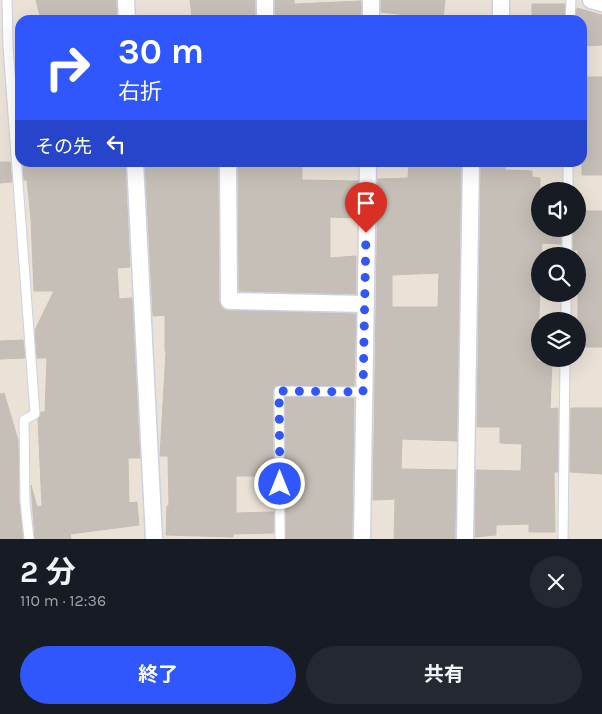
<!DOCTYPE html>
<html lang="ja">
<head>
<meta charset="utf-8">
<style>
	:root { --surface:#171b24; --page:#242831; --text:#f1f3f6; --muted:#9ea1a6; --accent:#3057fe }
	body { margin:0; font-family:Karla,"Noto Sans JP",sans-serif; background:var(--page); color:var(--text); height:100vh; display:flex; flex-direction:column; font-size:19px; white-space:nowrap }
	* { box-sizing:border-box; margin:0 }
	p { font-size:16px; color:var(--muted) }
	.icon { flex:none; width:28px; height:28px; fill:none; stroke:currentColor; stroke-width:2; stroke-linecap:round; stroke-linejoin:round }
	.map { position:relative; height:539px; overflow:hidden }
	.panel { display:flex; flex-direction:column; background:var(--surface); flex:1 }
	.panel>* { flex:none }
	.banner { position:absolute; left:15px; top:15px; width:572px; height:152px; border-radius:15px; box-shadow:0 5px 20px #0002; background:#3057fe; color:#fff; overflow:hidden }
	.buttons { position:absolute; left:531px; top:182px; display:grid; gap:10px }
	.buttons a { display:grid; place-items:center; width:55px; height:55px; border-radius:50%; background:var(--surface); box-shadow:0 5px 20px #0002; font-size:25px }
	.pin { position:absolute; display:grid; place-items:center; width:42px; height:42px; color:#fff; margin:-51px -21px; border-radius:50% 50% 50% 0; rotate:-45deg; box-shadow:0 0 5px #0007 }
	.pin .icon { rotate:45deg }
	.me { position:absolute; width:55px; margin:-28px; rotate:0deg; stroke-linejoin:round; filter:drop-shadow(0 0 4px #0008) }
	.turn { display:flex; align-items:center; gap:18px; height:105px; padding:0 20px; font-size:22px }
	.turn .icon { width:65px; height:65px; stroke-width:2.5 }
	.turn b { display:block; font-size:35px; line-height:42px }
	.then { display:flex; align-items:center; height:48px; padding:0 20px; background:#0003; gap:10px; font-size:19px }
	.round { display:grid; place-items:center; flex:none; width:52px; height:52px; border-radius:26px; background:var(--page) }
	.headline { display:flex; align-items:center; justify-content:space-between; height:85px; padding:0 20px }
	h1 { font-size:30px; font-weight:700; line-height:38px }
	.action { display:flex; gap:10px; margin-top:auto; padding:10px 20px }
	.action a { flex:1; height:58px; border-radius:30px; background:var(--accent); color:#fff; font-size:20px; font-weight:700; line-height:58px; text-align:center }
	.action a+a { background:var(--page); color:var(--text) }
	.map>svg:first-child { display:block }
</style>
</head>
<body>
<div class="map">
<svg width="602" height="539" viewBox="0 0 602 539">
	<rect width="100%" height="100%" fill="#eae2d7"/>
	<!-- building -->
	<g fill="#c5bfb7" stroke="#c5beb1" fill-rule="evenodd">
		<polygon points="36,0 116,0 117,20 41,20"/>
		<polygon points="190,0 255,0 255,20 226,20 226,15 192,17"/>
		<polygon points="275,0 294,0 294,4 361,1 361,20 275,20"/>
		<polygon points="381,0 445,0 443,19 381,12"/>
		<polygon points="532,4 565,4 564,20 532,20"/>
		<polygon points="577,8 602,15 602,45 582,46 582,20 576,20"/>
		<rect x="582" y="77" width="20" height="98"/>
		<polygon points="0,162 10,162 12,182 0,183"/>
		<polygon points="23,162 125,162 130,267 117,268 119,299 132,298 140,458 128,458 129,503 137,502 139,525 70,534 71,539 35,539 31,485 37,507 42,506 38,419 41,412 45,412 47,358 37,358 35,330 54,291 34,291 31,219 27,180 24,180"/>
		<polygon points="145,162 218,162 219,301 224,309 356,314 354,386 276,386 273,391 273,476 236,476 236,513 274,512 274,533 233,534 233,537 166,535 167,506 169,506 168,456 160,456 166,351 165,351 165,315 153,316"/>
		<polygon points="238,162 302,162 302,180 358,181 357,218 330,217 330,258 356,256 356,294 239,291"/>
		<path d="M409 162H461L457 441 402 439 401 469 456 470 455 539H394L395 499 373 500 378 179 408 178ZM439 273 438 307H392V275Z"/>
		<polygon points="481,162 505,162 505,170 532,171 532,177 540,178 540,229 561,229 561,244 542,243 537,361 552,362 550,409 558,408 558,472 554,472 555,532 529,532 529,524 496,525 496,535 475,537 476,470 521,471 522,444 500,443 500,427 477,427"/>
		<polygon points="578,211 602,211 602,347 578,347 578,250 573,250 573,229 578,229"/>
		<polygon points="23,340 25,358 0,359 0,341"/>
		<polygon points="4,393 18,440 19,502 23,539 0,539 0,394"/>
		<polygon points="285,397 354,398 352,539 286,539"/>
		<polygon points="571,408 602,408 602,474 570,472"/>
	</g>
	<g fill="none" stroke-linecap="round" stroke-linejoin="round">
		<!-- lane casing -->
		<g stroke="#cdd0e1" stroke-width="11">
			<g id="lane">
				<polyline points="7,0 8,46 35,414 24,420 25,502 29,539"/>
				<polyline points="570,20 571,0"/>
				<polyline points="568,191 568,162"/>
				<polyline points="567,256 567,229"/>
				<polyline points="566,321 566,294"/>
				<polyline points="280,539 279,391 363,392"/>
				<polyline points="563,539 565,359"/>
			</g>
		</g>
		<!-- street casing -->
		<g stroke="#cdd0e1" stroke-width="19">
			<g id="street">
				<polyline points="126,0 127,20"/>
				<polyline points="265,0 265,20"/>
				<polyline points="591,0 602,3"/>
				<polyline points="371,20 371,0"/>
				<polyline points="501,20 501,0"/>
				<polyline points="135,162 154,539"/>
				<polyline points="228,162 229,301 364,304"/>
				<polyline points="362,539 368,162"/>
				<polyline points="465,539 471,162"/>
			</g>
		</g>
		<!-- lane -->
		<use href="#lane" stroke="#fff" stroke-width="9"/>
		<!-- street -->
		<use href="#street" stroke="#fff" stroke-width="16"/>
	</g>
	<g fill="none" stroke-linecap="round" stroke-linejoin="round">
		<!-- route -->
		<polyline stroke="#3057fe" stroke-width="9" stroke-dasharray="0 16.2" points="280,484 279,391 363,392 366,233"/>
	</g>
</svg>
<div class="buttons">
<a><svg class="icon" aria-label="sound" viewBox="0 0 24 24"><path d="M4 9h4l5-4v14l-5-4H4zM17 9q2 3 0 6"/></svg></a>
<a><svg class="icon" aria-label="search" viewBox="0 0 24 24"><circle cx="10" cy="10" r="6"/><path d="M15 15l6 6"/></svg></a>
<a><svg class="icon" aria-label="layers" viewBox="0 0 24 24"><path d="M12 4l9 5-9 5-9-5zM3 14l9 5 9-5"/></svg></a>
</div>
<div class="pin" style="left:366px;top:233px;background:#d93025"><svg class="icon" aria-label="arrive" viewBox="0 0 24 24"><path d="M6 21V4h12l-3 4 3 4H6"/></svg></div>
<svg class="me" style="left:280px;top:484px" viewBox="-20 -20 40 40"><circle r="17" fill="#3057fe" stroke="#fff" stroke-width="3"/><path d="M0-11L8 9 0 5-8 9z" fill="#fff"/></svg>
<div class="banner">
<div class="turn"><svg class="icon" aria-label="right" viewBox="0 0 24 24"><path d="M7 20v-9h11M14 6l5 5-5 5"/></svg><div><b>30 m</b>右折</div></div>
<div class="then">その先<svg class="icon" aria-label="left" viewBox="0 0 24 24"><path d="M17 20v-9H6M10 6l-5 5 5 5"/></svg></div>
</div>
</div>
<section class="panel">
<div class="headline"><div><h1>2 分</h1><p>110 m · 12:36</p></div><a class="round"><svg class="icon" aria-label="close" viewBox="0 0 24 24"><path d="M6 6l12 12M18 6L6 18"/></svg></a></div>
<div class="action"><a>終了</a><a>共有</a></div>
</section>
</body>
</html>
